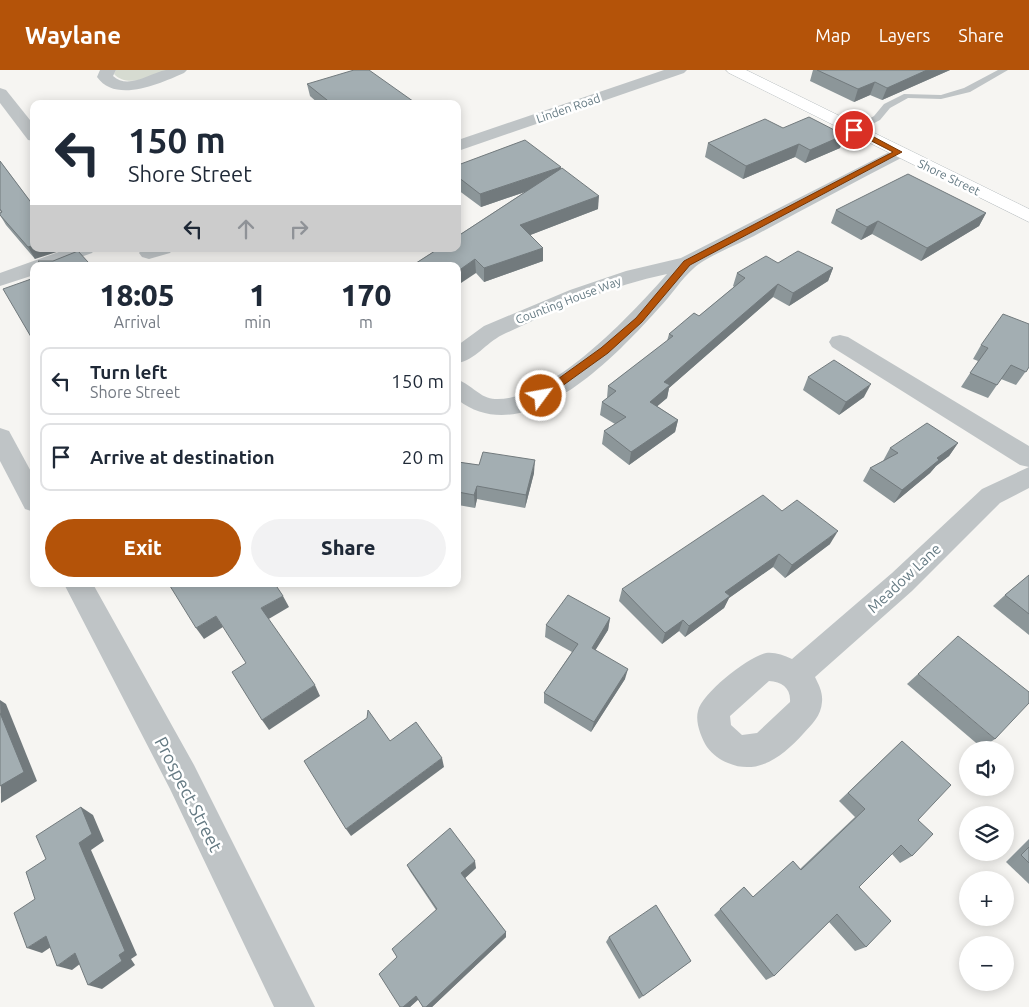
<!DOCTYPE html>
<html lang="en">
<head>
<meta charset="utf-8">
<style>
	:root { --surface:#fff; --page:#f2f2f3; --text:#1f2937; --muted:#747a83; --line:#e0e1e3; --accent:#b45309 }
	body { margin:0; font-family:Ubuntu,sans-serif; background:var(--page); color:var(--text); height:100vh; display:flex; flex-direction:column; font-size:19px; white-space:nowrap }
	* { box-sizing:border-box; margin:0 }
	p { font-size:16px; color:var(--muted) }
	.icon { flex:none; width:28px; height:28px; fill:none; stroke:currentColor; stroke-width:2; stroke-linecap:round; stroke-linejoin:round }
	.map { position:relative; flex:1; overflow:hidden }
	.drawer { position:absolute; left:30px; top:192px; width:431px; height:325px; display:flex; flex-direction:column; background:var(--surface); border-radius:10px; box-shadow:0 2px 12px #0003 }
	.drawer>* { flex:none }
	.banner { position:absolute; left:30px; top:30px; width:431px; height:152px; border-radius:10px; box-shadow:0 2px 12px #0003; background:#fff; color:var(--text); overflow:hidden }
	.fabs { position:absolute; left:959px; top:671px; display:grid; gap:10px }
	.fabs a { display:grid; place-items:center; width:55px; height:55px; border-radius:50%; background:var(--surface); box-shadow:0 2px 12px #0003; font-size:25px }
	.pin { position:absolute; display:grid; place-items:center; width:42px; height:42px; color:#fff; margin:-21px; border:2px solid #fff; border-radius:50%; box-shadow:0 1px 5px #0007 }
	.me { position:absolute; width:55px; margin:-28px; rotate:58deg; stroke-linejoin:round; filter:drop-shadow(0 0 4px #0008) }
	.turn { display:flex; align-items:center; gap:18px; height:105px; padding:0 15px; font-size:22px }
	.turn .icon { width:65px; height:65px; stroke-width:2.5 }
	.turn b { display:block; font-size:35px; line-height:42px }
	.lanes { display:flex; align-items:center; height:48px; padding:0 15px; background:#0003; justify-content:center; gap:25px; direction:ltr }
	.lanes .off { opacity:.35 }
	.eta { display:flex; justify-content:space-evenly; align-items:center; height:85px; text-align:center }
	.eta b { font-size:30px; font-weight:800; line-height:35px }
	.action { display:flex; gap:10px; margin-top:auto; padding:10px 15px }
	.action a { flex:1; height:58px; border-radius:30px; background:var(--accent); color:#fff; font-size:20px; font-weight:800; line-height:58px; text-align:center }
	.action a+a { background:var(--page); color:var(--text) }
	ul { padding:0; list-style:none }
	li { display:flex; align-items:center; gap:15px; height:68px; margin:0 10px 8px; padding:0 5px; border:2px solid var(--line); border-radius:10px }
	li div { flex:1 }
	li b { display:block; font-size:19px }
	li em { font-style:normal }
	header { display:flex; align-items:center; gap:30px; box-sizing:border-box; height:70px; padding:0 25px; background:var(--accent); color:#fff }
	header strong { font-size:24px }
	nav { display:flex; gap:28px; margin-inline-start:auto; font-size:18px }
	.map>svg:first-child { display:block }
</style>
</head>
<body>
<header>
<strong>Waylane</strong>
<nav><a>Map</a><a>Layers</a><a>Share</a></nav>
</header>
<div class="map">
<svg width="1029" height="937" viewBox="0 0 1029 937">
	<rect width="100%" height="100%" fill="#f6f5f2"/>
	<!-- green -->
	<path fill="#d6dbd1" d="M116 0H171C154 5 128 19 114 4Z"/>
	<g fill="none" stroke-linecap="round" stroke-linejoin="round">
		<!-- secondary casing -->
		<g stroke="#b1b8bb" stroke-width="1">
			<polygon id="secondary" points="726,0 746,0 1029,139 1029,152 729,3"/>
		</g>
		<!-- service -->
		<polygon fill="#bfc4c6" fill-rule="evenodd" points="998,0 1008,0 970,22 941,29 908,28 890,38 880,50 857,62 850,60 874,46 884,34 904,24 941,25 964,18"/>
		<!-- minor -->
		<g fill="#bfc4c6" fill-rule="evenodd">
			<path d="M100 0H116L113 6C128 20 150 3 166 0 173 0 180 0 187 0L184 3C161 13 116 34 97 7Z"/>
			<polygon points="664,0 687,0 684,3 458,81 458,70"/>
			<polygon points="0,18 6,20 34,55 34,71 28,70 0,33"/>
			<path d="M899 77 905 78 908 82 905 86C855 112 804 139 754 166 738 174 706 187 694 198 681 209 671 226 659 238 616 286 526 382 458 330V310C471 314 481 329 495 329 550 332 633 243 667 204 610 216 555 240 502 265 486 273 475 290 458 293V275L484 256 570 220 626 201 681 188Z"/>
			<polygon points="67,179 95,179 92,183 56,196 34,196 34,205 0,216 0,203"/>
			<polygon points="142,179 173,179 170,183 149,189 142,187 139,183"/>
			<path d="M840 265 848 267 1029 376V418L1000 433 912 521 815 607C819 615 823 623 822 632 821 646 812 654 803 664 783 686 758 706 728 693 720 690 712 684 707 677 701 667 695 652 698 641 702 623 748 587 766 583 775 582 783 585 792 589L892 503 982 419 1029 397 1020 395 832 277 829 272 832 267ZM769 611C782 612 791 618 790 632L757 663 742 665 731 655 730 646Z"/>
			<polygon points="0,358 9,361 34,407 34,442 25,439 0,391"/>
			<polygon points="64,514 93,514 194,695 315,937 274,937 170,719"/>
		</g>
		<!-- secondary -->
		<use href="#secondary" fill="#fff" fill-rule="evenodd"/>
	</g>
	<!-- wall -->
	<g fill="#8c9699">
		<polygon points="813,0 950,0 882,30 870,25 854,32 810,11"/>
		<polygon points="307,14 417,34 319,34 310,26"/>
		<polygon points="783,58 844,65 840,78 805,93 795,87 743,109 705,87 708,73"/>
		<polygon points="0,91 33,135 35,189 6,155 0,145 0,143 1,142 0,141"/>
		<polygon points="458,95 561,99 598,139 530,165 543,178 543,191 484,212 476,203 458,196 414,196 413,195 525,122 481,137 458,120"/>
		<polygon points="836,140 986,143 979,156 921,191 872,164 861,170 831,153"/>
		<polygon points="778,193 833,198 828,211 789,236 773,227 669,318 667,328 657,336 678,350 675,362 629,395 602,374 604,361 615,354 600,345 602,332 607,328 608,316 667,271 669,264 699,246 734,217 733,216 737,203"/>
		<polygon points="981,275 1029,297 1016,315 1001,309 988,328 961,317 978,291 973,289"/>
		<polygon points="808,307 864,327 839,345 803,320"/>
		<polygon points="958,373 949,386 936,396 930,403 894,433 863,411 870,398 883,391 890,378"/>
		<polygon points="458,392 534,403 525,438 477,429 475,438 458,435"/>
		<polygon points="782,441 830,474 785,508 773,497 729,528 724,538 685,567 679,561 662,574 619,531 622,519"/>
		<polygon points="1029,505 1029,565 993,536 1005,525"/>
		<polygon points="610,548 608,560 595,580 625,609 591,662 544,633 544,623 572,582 545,567 546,555"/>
		<polygon points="918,604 995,669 982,678 907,614"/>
		<polygon points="902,671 918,750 912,786 900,793 892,784 859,817 866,877 855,881 829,852 774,906 766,910 714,845 744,817 753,827 793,791 800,799 855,747 839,731"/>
		<polygon points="1029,769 1029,814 1006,792"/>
		<polygon points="407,795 476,798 465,808 506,862 506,867 432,937 423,937 418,929 410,937 400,937 397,887 436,840 410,801"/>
		<polygon points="609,867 691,891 639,929 606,872"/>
	</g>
	<!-- shaded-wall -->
	<g fill="#727a7d">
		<polygon points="927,0 950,0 882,30 887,18"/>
		<polygon points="875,12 870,25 854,32 858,19"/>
		<polygon points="844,65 840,78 805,93 810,80"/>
		<polygon points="799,74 795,87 743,109 746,96"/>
		<polygon points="561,97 560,110 481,137 480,124"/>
		<polygon points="599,126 598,139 520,169 520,155"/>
		<polygon points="986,143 979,156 921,191 927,178"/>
		<polygon points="878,151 872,164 861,170 867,157"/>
		<polygon points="34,175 34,179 66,179 35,189 28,177"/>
		<polygon points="543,178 543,191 484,212 484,198"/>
		<polygon points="475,189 476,203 458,215 458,201"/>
		<polygon points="88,192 90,196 76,196"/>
		<polygon points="833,198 828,211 789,236 793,223"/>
		<polygon points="778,214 773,227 669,318 667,328 647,345 650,332 664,312"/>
		<polygon points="871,314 864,327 839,345 846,332"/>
		<polygon points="678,350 675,362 629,395 631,382"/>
		<polygon points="958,373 949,386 936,396 930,403 894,433 902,420 937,388"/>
		<polygon points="535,390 534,403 525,438 526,425"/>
		<polygon points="477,416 477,429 475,438 474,425"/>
		<polygon points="838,461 830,474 785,508 792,495"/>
		<polygon points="779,484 773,497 729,528 724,538 685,567 689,556 725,522"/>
		<polygon points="283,526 289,537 267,550 261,538"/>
		<polygon points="216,546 223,557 204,569 196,558"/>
		<polygon points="610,548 608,560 590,589 592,578"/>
		<polygon points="683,550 679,561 662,574 665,563"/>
		<polygon points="628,599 625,609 591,662 594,652"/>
		<polygon points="315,615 320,626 269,660 262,650"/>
		<polygon points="0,630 6,634 37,711 1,733"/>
		<polygon points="442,688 444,697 351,766 346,759"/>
		<polygon points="81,737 93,745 104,771 91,780 137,885 131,889 135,895 102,919 88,915 119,885 79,773"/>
		<polygon points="475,791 476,798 463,810 461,803"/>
		<polygon points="506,862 506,867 432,937 426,937"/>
		<polygon points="46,866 60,871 42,883 27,878"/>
		<polygon points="75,883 89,887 72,900 57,896"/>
		<polygon points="416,926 419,929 410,937 403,937"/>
	</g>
	<!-- building -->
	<g fill="#a3aeb2" stroke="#727a7d">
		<polygon points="354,0 369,0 417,34 332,34 307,14"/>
		<polygon points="817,0 927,0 887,18 875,12 858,19"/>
		<polygon points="809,47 844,65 810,80 799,74 746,96 708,73 765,49 783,58"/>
		<polygon points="525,70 561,97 480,124 458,107 458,95"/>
		<polygon points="0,91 33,135 34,135 34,175 28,177 0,145 0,143 2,142 0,139"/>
		<polygon points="562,98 599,126 520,155 543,178 484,198 475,189 458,201 458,196 416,196 413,195 438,179 458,179 458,166"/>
		<polygon points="908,104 986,143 927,178 878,151 867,157 836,140"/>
		<polygon points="78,181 88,192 76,196 43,196 38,191 53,191"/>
		<polygon points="798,181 833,198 793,223 778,214 664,312 670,315 650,332 678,350 631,382 604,361 626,347 602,332 616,321 608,316 673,266 669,264 694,243 699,246 745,208 737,203 766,186 778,193"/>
		<polygon points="34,208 34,272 3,219"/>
		<polygon points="1003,244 1029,254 1029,297 1026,302 1011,295 997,315 970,303 988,278 981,275"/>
		<polygon points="834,290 871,314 846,332 808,307"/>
		<polygon points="927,353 958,373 937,388 939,390 902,420 870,398 898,383 890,378"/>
		<polygon points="483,382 535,390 526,425 477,416 474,425 458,422 458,392 479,395"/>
		<polygon points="763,425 782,441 797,430 838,461 792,495 779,484 725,522 730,526 689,556 683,550 665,563 622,519"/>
		<polygon points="1029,505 1029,544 1005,525"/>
		<polygon points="175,514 275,514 283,526 261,538 315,615 262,650 232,602 246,593 216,546 196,558 170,516"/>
		<polygon points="568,525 610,548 592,578 628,599 594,652 544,623 578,574 546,555"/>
		<polygon points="958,566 1029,622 1029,633 995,669 918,604"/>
		<polygon points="368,640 390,671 416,652 442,688 346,759 304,691 367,648"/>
		<polygon points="0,643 24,702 0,716"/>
		<polygon points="902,671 951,715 918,750 933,764 912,786 901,775 859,817 891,851 866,877 837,844 774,906 720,839 744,817 753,827 793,791 801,800 865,739 848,723"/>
		<polygon points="81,737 92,764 79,773 125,881 119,885 122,891 88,915 75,883 57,896 46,866 27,878 14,843 35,829 26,802 46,789 36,766"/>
		<polygon points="450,758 475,791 461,803 506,862 426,937 423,937 416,926 403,937 400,937 379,904 397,887 392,879 437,839 407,795"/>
		<polygon points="1029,777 1029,793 1021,785"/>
		<polygon points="656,835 691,891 643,926 609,867"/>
	</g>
	<!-- route -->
	<polygon fill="#b45309" stroke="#753606" points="852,58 857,58 902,82 690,195 642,252 608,283 544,329 537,329 537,324 601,278 636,248 684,191 893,82 852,61"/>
	<g text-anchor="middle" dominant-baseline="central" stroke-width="5" stroke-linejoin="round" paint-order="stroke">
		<!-- far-street labels -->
		<g font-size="12" fill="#657a83" stroke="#fff">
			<text transform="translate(568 38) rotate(-19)">Linden Road</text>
			<text transform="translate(949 107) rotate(26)">Shore Street</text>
			<text transform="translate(568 230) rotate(-21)">Counting House Way</text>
		</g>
		<!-- street labels -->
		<g font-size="15" fill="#657a83" stroke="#fff">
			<text transform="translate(904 508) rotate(-43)">Meadow Lane</text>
		</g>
		<!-- near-street labels -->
		<g font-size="18" fill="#657a83" stroke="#fff">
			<text transform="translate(189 724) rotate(63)">Prospect Street</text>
		</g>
	</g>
</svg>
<div class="fabs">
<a><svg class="icon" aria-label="sound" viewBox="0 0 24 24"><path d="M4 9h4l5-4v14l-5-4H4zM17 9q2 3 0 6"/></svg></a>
<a><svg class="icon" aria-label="layers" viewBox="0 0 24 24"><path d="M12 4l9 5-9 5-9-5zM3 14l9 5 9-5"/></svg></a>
<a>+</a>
<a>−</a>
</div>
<div class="pin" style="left:854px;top:60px;background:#d93025"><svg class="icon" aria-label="arrive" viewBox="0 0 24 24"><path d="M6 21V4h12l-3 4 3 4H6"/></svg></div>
<svg class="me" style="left:541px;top:326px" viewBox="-20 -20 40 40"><circle r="17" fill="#b45309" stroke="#fff" stroke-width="3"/><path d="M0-11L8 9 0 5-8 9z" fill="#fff"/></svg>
<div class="banner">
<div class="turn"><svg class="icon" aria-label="left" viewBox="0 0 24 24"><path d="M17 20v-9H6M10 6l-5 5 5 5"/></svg><div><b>150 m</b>Shore Street</div></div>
<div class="lanes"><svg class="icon" aria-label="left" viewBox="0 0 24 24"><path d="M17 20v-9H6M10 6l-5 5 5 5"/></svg><svg class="icon off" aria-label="ahead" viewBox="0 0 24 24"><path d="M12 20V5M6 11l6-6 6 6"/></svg><svg class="icon off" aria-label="right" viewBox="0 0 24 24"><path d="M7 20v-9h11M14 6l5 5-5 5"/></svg></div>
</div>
<section class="drawer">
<div class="eta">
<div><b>18:05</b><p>Arrival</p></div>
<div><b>1</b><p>min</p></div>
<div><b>170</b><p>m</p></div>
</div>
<ul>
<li><svg class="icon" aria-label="left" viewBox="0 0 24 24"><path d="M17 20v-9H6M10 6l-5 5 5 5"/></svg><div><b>Turn left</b><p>Shore Street</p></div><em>150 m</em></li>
<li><svg class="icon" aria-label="arrive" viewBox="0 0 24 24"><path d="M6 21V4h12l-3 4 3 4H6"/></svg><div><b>Arrive at destination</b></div><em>20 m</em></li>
</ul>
<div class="action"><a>Exit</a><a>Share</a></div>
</section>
</div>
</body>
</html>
